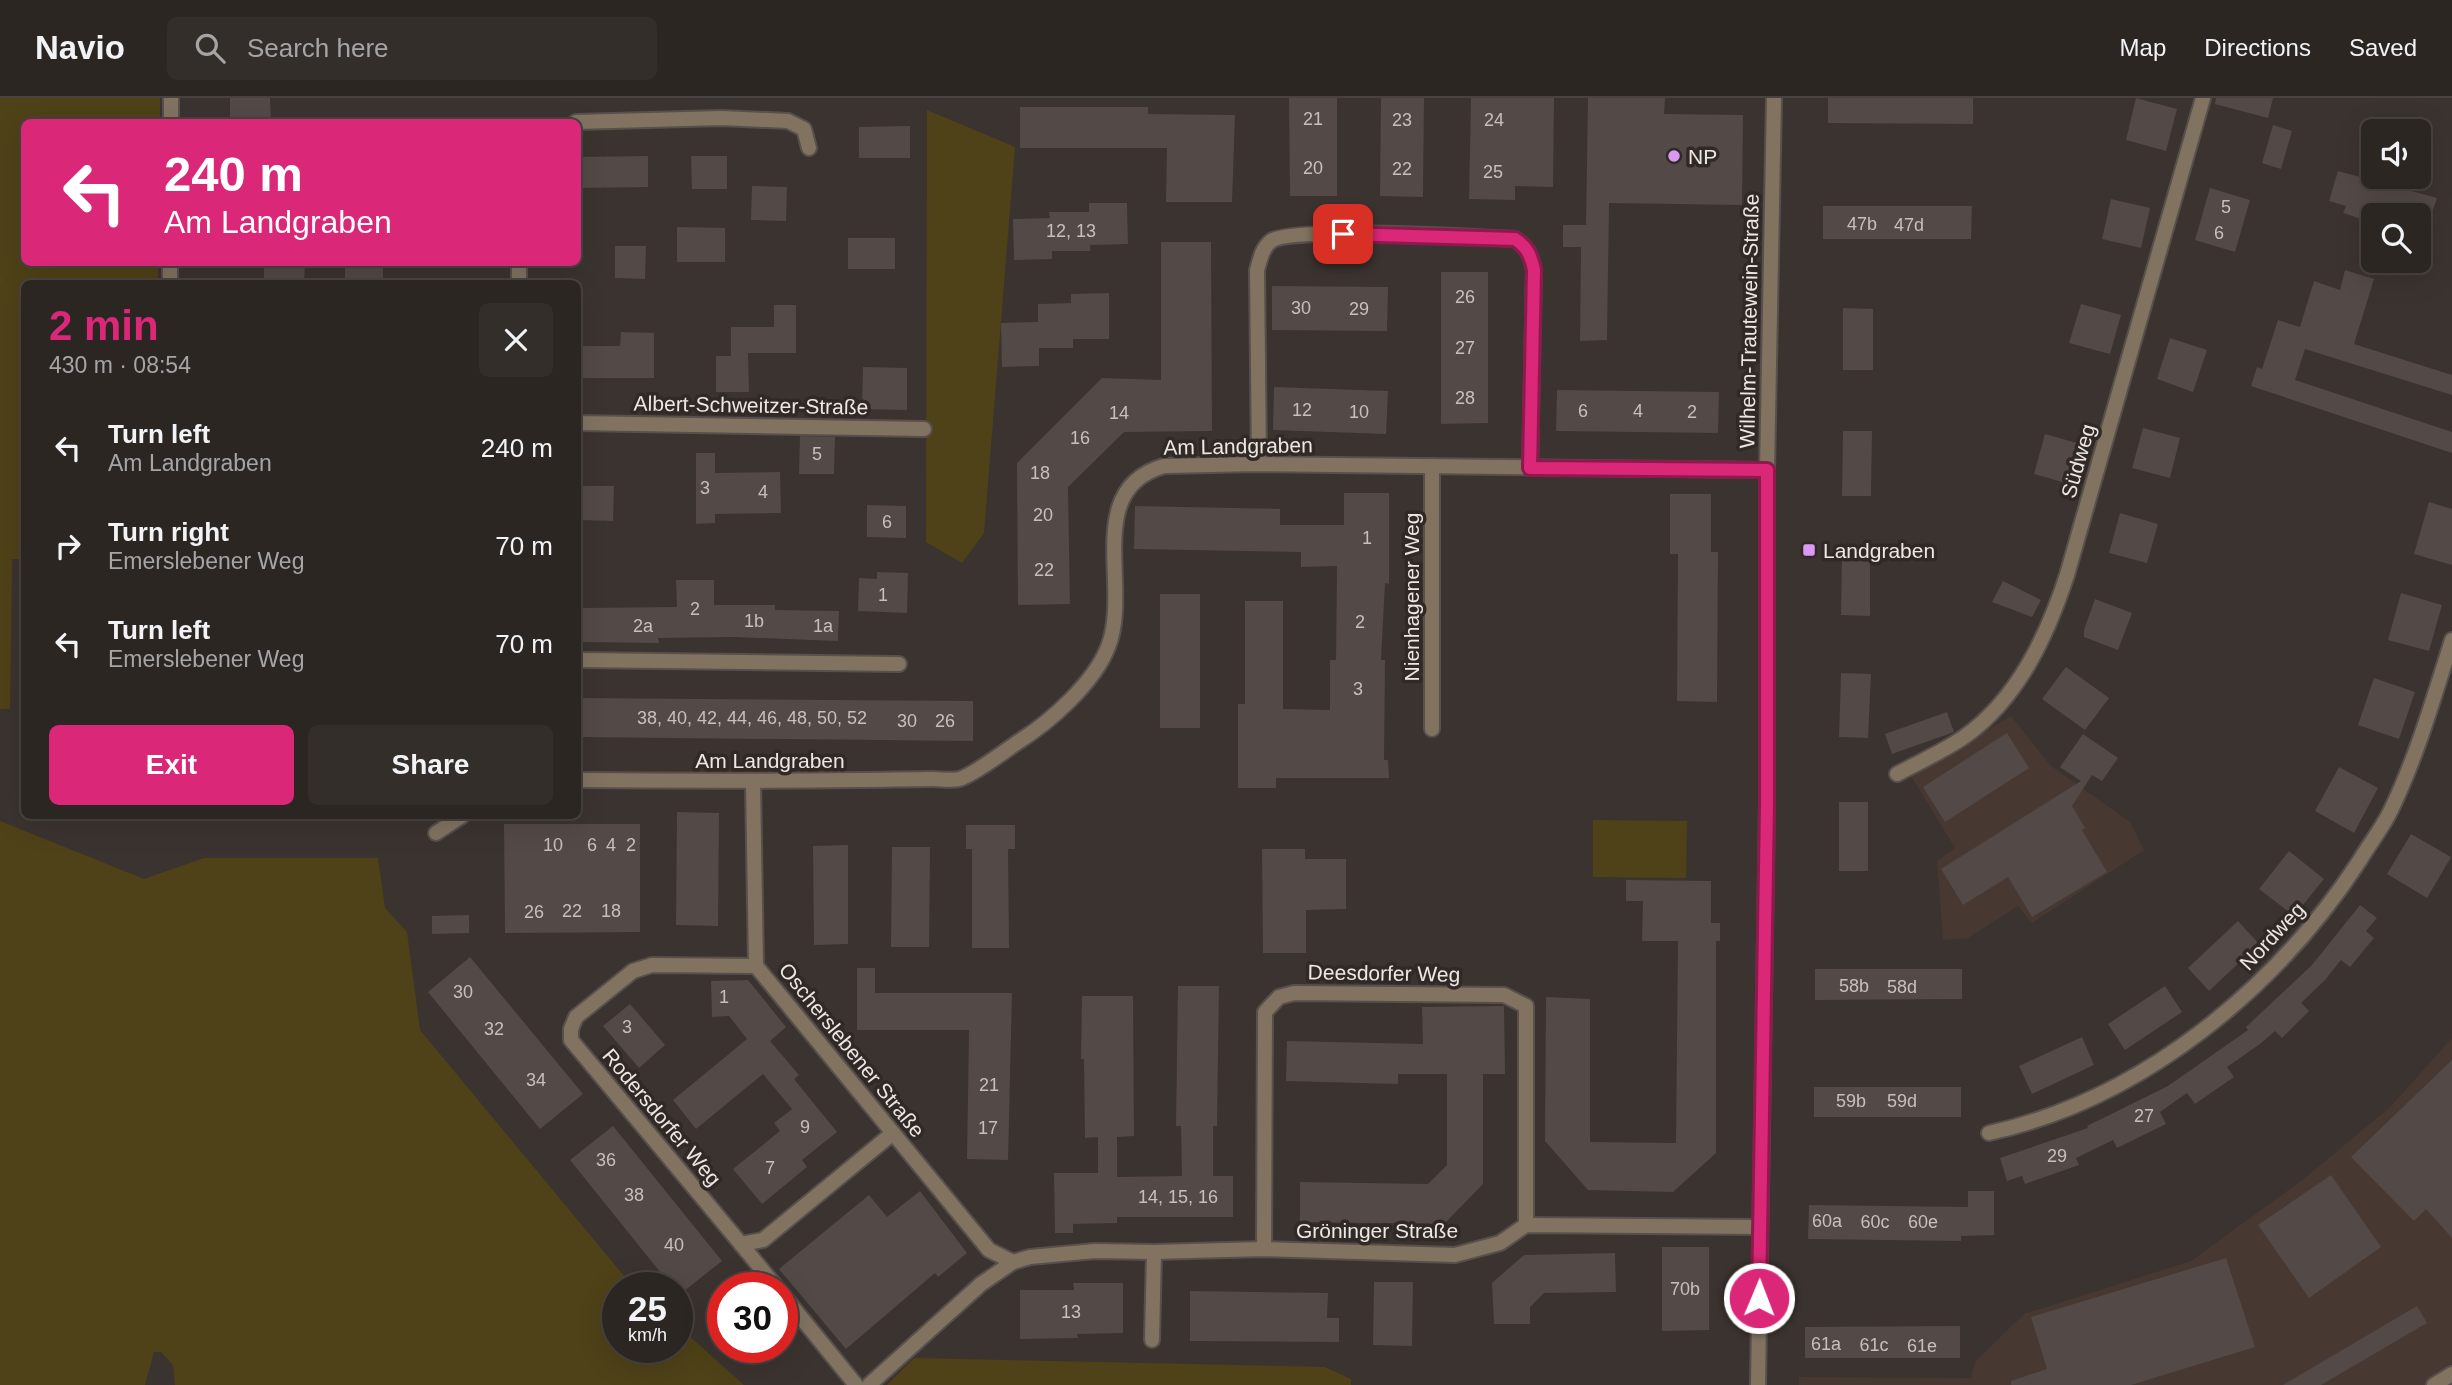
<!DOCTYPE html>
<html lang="en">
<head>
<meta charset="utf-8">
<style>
	:root { --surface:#2c2623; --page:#342e2b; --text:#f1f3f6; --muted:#a6a5a6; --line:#484341; --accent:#db2777 }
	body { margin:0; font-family:Helvetica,sans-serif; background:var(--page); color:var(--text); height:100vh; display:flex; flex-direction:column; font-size:26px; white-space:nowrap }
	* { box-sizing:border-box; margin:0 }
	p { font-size:23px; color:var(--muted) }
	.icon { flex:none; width:38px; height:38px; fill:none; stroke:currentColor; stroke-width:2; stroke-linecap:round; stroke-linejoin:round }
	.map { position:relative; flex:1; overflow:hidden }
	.panel { position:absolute; left:21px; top:182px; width:560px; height:539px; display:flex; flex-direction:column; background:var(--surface); border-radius:10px; box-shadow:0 7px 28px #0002,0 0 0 2px var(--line) }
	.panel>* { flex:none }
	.top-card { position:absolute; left:21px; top:21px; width:560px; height:147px; border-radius:10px; box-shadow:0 7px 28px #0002,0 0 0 2px var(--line); background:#db2777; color:#fff; overflow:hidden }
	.controls { position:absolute; left:2361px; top:21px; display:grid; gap:14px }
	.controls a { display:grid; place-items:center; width:70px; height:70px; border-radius:10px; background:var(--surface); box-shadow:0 7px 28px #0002,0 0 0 2px var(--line); font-size:35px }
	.speed { position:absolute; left:602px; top:1174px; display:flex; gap:14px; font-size:35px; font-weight:700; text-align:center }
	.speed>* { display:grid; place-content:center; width:91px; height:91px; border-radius:50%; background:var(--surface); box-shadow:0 7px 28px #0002,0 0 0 2px var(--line); line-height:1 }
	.speed small { font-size:18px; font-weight:400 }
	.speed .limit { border:10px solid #d22; background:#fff; color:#111 }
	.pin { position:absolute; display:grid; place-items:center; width:60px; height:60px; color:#fff; margin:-30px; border-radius:14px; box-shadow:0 4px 10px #0006 }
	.me { position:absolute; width:77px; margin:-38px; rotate:1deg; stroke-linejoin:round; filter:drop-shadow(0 0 5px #0008) }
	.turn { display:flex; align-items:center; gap:24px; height:147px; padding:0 28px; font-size:32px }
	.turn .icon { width:91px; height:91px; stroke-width:2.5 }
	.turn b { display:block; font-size:49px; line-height:60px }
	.round { display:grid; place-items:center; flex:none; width:74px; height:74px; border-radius:10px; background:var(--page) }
	.summary { display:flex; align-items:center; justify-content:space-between; height:119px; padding:0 28px }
	h1 { font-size:42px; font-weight:700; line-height:52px; color:var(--accent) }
	.action { display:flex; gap:14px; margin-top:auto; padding:14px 28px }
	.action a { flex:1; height:80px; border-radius:10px; background:var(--accent); color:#fff; font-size:28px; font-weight:700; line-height:80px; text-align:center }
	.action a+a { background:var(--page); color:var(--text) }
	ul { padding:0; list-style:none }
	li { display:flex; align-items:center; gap:21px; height:98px; padding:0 28px }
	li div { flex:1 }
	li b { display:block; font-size:26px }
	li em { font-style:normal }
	header { display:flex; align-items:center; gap:42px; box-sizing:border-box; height:98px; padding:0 35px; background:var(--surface); border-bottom:2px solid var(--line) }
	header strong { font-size:33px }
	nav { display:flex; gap:38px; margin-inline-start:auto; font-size:24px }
	.search { width:490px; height:63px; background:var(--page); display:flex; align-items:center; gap:18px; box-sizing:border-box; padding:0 24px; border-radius:10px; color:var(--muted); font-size:26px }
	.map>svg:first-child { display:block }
</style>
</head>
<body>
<header>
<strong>Navio</strong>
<div class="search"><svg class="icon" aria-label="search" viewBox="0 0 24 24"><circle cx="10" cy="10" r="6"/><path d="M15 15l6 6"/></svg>Search here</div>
<nav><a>Map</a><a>Directions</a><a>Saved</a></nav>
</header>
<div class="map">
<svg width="2452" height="1287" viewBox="0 0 2452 1287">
	<rect width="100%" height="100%" fill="#3b332f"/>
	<!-- built -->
	<g fill="#473931">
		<polygon points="2011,618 2051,668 2130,724 2144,752 2032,825 2018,808 1968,840 1943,842 1937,763 1955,750 1911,678"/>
		<polygon points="2452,940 2452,1287 1799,1287 1799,1279 1971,1280 1975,1264 2024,1216 2191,1163 2305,1080 2390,1009"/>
	</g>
	<!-- green -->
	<g fill="#4f4218">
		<polygon points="0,0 160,0 160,24 24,24 24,164 158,165 158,185 24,186 24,461 12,461 10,611 0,611"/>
		<polygon points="927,12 1015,49 984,435 962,465 926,444"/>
		<polygon points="1593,722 1687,723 1686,780 1593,779"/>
		<polygon points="0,723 144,781 204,760 378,760 385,810 407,834 420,932 634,1190 618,1190 618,1250 677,1250 677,1227 744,1287 175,1287 173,1267 161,1254 154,1254 145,1287 0,1287"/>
		<polygon points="914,1260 1325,1269 1351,1281 1351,1287 887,1287"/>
	</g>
	<!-- building -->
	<g fill="#534946">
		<polygon points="230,0 270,0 271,24 230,24"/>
		<polygon points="1289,0 1337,0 1337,98 1290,98"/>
		<polygon points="1381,0 1424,0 1423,99 1380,98"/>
		<polygon points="1471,0 1554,0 1553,89 1515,88 1515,102 1469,101"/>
		<polygon points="1588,0 1665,0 1664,16 1743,17 1742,107 1609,105 1607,242 1580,243 1581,149 1563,149 1563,127 1586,127"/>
		<polygon points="1828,0 1973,0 1973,26 1828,25"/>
		<polygon points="2136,0 2177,11 2166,53 2126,42"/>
		<polygon points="2216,0 2273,0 2268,20 2215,6"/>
		<polygon points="1020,9 1148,9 1148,16 1235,17 1232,104 1166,104 1167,50 1020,50"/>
		<polygon points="2273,27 2292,33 2281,71 2262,65"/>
		<polygon points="910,28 910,60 859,60 859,29"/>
		<polygon points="648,58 648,89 578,90 578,59"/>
		<polygon points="691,58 727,58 727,91 692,91"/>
		<polygon points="2338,73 2437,100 2431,117 2362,117 2361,121 2343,115 2346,108 2329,103"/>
		<polygon points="752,88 787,89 786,123 751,122"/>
		<polygon points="2210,90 2250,102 2235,154 2195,142"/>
		<polygon points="2111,101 2150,110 2141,150 2102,141"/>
		<polygon points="1089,105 1127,105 1128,146 1090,147 1090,153 1052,153 1052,161 1014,162 1013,121 1050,120 1049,114 1089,114"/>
		<polygon points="1823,108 1972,108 1971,141 1823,141"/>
		<polygon points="677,129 725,130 725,164 677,164"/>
		<rect x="848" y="140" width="47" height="31"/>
		<polygon points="1161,144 1211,144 1212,333 1124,334 1068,389 1070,506 1018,507 1017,365 1102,280 1161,282"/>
		<polygon points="615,148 646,148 645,181 615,180"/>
		<polygon points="264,164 305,164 304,186 264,186"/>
		<rect x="345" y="164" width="38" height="22"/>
		<polygon points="2345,172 2374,181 2354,246 2452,277 2452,297 2305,251 2295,282 2452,334 2452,355 2251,288 2257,269 2262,271 2278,222 2300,229 2314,183 2340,192"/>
		<polygon points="1441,174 1488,174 1488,325 1441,326"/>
		<polygon points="1272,188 1388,189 1387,233 1272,232"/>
		<polygon points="1109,195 1109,241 1073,241 1073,250 1039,250 1039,268 1002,269 1001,225 1038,224 1038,206 1071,205 1071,196"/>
		<polygon points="2081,206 2121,217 2110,256 2069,245"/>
		<polygon points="774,207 796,207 796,255 748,255 749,294 716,294 716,258 731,258 731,229 774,229"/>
		<polygon points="1843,210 1873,211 1873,272 1843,272"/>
		<polygon points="621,234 654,235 654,280 578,280 578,248 620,248"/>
		<polygon points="2170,240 2207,252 2193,294 2157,281"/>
		<polygon points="863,269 907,270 907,312 862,311"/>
		<polygon points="1274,289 1388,293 1386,336 1273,332"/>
		<polygon points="1557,292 1719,294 1718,335 1556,333"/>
		<polygon points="2143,330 2180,340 2170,380 2132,370"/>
		<polygon points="1843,333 1872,333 1871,398 1842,398"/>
		<polygon points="2045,336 2084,347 2073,387 2034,376"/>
		<polygon points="800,338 835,339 834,376 799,376"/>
		<polygon points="696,355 715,355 715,375 780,374 781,415 715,416 715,425 696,426"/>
		<polygon points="578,388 614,388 613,423 578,422"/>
		<polygon points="1344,395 1389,395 1389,486 1385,485 1381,562 1385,562 1384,662 1388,662 1389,680 1276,680 1276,690 1238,690 1238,606 1245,606 1245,503 1283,503 1283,611 1330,612 1330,562 1336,562 1337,468 1301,469 1301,454 1134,451 1135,408 1280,411 1280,427 1344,427"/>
		<polygon points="1670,396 1711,396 1711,454 1718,454 1717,604 1677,603 1678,456 1670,456"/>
		<polygon points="2429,404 2452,411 2452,467 2414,456"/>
		<polygon points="867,407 906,408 906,440 867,439"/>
		<polygon points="2120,415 2158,426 2147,465 2109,455"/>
		<polygon points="1842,453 1870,453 1870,518 1841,517"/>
		<polygon points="877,474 908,475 907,515 858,513 859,480 877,481"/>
		<polygon points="676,482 714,482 714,507 775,507 775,512 839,513 838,543 733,539 658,540 659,545 582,544 583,510 677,509"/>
		<polygon points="2003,483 2041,502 2032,519 1992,504"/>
		<polygon points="2401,495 2442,507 2429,553 2388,542"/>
		<rect x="1160" y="496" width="40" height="134"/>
		<polygon points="2095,501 2132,515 2118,552 2084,539 2084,532"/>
		<polygon points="2066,569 2109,600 2085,632 2042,601"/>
		<polygon points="1841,575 1871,576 1868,640 1839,639"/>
		<polygon points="2374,580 2415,594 2399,641 2358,627"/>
		<polygon points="578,600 973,603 973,643 578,639"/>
		<polygon points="1947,614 1954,634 1892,656 1885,636"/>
		<polygon points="2007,635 2029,670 1945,724 1923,689"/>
		<polygon points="2083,636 2118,660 2102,683 2092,677 2072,708 2085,730 2082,732 2107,774 2032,819 2008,779 1963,807 1941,771 2081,683 2060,669"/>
		<polygon points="2339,669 2378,690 2354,735 2315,713"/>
		<rect x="1839" y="704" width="29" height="69"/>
		<polygon points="677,714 719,715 718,828 676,827"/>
		<polygon points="504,726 640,726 640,834 505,835"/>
		<polygon points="966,727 1015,727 1015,751 1008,751 1009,850 972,850 972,751 966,751"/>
		<polygon points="2411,736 2451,759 2427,800 2387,776"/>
		<polygon points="848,747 848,846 814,847 813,748"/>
		<polygon points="892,749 930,749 929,849 891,849"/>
		<polygon points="1262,751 1305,751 1305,761 1346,761 1346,811 1306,812 1306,855 1263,855"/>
		<polygon points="2289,753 2324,781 2294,818 2259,791"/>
		<polygon points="1626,782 1711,783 1711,825 1720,825 1720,843 1716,843 1716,1055 1673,1094 1588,1092 1545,1043 1546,899 1590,901 1590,1044 1676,1045 1678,843 1642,843 1643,803 1626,803"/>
		<polygon points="2360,807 2377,820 2366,833 2374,840 2350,869 2341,862 2325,882 2301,905 2309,913 2282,940 2275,933 2260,946 2227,969 2234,979 2195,1006 2187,995 2160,1014 2166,1026 2117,1050 2113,1042 2076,1060 2079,1067 2025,1086 2022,1078 2007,1083 2000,1060 2088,1030 2087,1028 2168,988 2248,932 2246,929 2312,867"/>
		<polygon points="469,817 469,835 432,836 432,818"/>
		<polygon points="2238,823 2259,846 2209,893 2188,870"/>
		<polygon points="470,859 583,996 540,1031 428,894"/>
		<polygon points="857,870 875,870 875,895 1012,895 1008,1062 967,1061 969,932 857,932"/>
		<polygon points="1815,871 1962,871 1962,901 1815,902"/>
		<polygon points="748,882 786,929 770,943 799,977 794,981 837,1034 802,1062 807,1069 762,1106 733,1071 780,1033 774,1025 792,1011 763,976 696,1031 673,1002 747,941 729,918 712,919 711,883"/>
		<polygon points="1178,888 1219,888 1217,1028 1213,1028 1213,1078 1233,1078 1233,1119 1117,1119 1117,1125 1073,1126 1073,1135 1055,1135 1054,1075 1098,1075 1098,1039 1085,1040 1084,961 1081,961 1082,898 1133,898 1134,1038 1117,1039 1117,1079 1182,1078 1181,1028 1176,1028"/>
		<polygon points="2165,888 2182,914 2125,952 2108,926"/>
		<polygon points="630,906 665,947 639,970 603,928"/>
		<polygon points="1504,908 1505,976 1483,976 1483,1086 1444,1126 1300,1124 1300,1084 1428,1086 1447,1067 1447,976 1398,976 1398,986 1286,983 1287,943 1423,946 1422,909"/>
		<polygon points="2082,939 2094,967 2032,996 2019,968"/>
		<polygon points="2452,962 2452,1140 2426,1111 2414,1123 2351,1059"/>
		<rect x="1814" y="989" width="147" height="30"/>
		<polygon points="613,1028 722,1163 679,1197 677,1190 673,1190 570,1062"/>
		<polygon points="2331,1077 2381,1149 2309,1200 2258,1127"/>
		<polygon points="920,1093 967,1155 938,1179 935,1175 846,1251 779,1171 869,1097 887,1119"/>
		<polygon points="1968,1093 1994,1093 1994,1137 1961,1138 1961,1143 1808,1141 1809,1107 1968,1109"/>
		<polygon points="1662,1149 1709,1149 1709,1232 1662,1233"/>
		<polygon points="1615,1155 1616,1194 1544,1195 1530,1209 1530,1226 1494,1226 1492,1185 1524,1157"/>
		<polygon points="2226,1160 2255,1249 2131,1287 2011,1287 2011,1283 2047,1271 2031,1219"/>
		<polygon points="1374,1184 1413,1184 1412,1248 1373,1247"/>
		<polygon points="1073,1185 1123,1185 1123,1235 1077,1236 1078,1240 1020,1241 1020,1192 1074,1192"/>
		<polygon points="1190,1193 1328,1195 1327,1220 1339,1220 1339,1244 1190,1243"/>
		<polygon points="2417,1208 2427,1225 2321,1287 2283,1287"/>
		<polygon points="1960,1228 1960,1260 1805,1260 1805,1229"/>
	</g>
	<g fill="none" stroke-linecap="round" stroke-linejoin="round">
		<!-- street casing -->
		<g stroke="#57504c" stroke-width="18">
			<g id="street">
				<polyline points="171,24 171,0"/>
				<polyline points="576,24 722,20 788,23 804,31 809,50"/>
				<polyline points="170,186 170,164"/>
				<polyline points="519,186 519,164"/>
				<polyline points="578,325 924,331"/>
				<path d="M1259 366 1257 172C1260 162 1262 150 1271 143 1290 128 1479 139 1515 141 1527 149 1531 157 1534 172L1530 370"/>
				<polyline points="578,562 899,566"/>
				<polyline points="1432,631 1432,368"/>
				<path d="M1897 676C1919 664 1944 653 1964 639 2018 601 2047 538 2067 477L2203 0"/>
				<path d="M578 682C671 683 765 683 859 682 883 682 908 681 933 681 941 681 952 683 959 681 972 678 1005 653 1018 644 1050 624 1094 585 1108 549 1132 490 1082 391 1164 368L1259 366 1767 372"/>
				<polyline points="753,684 756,868 989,1152 1013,1164"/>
				<polyline points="436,735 462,718"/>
				<polyline points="756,868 652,867 633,873 576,919 571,931 571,942 741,1146 763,1142 893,1035"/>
				<path d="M1989 1035C2141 1002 2277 890 2360 762 2370 745 2383 729 2391 712 2417 658 2434 599 2452 542"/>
				<polyline points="741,1146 777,1190"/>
				<polyline points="1264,1151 1265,914 1279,899 1294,895 1504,897 1526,908 1526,1127"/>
				<polyline points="782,1196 856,1287"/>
				<polyline points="1152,1242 1154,1154"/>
				<polyline points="869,1287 981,1186 1013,1164 1030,1159 1095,1153 1154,1154 1264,1151 1455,1157 1500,1145 1526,1127 1760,1129"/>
				<polyline points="1758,1287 1767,708 1767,372 1774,0"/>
				<polyline points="2434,1287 2452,1276"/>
			</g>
		</g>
		<!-- street -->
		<use href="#street" stroke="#827361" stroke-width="14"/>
	</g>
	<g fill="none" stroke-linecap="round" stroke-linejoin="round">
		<!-- route casing -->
		<g stroke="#8e194d" stroke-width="18">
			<path id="route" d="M1343 136 1515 141C1527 149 1531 157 1534 172L1530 370 1767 372V708L1759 1200"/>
		</g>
		<!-- route -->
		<use href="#route" stroke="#db2777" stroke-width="12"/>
	</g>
	<!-- markers -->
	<g fill="#dc99f4" stroke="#312925" stroke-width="2.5">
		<circle cx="1674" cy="58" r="7"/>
		<rect x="1802" y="445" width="14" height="14" rx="3.5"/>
	</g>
	<g text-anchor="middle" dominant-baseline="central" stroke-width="7" stroke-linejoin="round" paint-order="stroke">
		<!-- number labels -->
		<g font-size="18" fill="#c6c0bc">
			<text x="1313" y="21">21</text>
			<text x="1402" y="22">23</text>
			<text x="1494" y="22">24</text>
			<text x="1313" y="70">20</text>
			<text x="1402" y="71">22</text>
			<text x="1493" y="74">25</text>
			<text x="2226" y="109">5</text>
			<text x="1862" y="126">47b</text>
			<text x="1909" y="127">47d</text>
			<text x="1071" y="133">12, 13</text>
			<text x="2219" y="135">6</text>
			<text x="1465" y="199">26</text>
			<text x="1301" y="210">30</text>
			<text x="1359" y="211">29</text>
			<text x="1465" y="250">27</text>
			<text x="1465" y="300">28</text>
			<text x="1302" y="312">12</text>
			<text x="1583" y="313">6</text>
			<text x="1638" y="313">4</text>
			<text x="1359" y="314">10</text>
			<text x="1692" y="314">2</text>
			<text x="1119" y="315">14</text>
			<text x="1080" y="340">16</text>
			<text x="817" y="356">5</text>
			<text x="1040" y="375">18</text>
			<text x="705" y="390">3</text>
			<text x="763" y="394">4</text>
			<text x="1043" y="417">20</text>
			<text x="887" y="424">6</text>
			<text x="1367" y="440">1</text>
			<text x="1044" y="472">22</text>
			<text x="883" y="497">1</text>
			<text x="695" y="511">2</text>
			<text x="754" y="523">1b</text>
			<text x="1360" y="524">2</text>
			<text x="643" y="528">2a</text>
			<text x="823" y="528">1a</text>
			<text x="1358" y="591">3</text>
			<text x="752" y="620">38, 40, 42, 44, 46, 48, 50, 52</text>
			<text x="907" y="623">30</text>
			<text x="945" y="623">26</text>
			<text x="553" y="747">10</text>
			<text x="592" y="747">6</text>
			<text x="611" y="747">4</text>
			<text x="631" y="747">2</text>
			<text x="572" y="813">22</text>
			<text x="611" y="813">18</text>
			<text x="534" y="814">26</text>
			<text x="1854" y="888">58b</text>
			<text x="1902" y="889">58d</text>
			<text x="463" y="894">30</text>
			<text x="724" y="899">1</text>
			<text x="627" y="929">3</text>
			<text x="494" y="931">32</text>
			<text x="536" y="982">34</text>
			<text x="989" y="987">21</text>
			<text x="1851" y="1003">59b</text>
			<text x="1902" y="1003">59d</text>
			<text x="2144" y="1018">27</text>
			<text x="805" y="1029">9</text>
			<text x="988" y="1030">17</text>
			<text x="2057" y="1058">29</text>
			<text x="606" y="1062">36</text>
			<text x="770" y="1070">7</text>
			<text x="634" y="1097">38</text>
			<text x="1178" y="1099">14, 15, 16</text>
			<text x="1827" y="1123">60a</text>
			<text x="1875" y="1124">60c</text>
			<text x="1923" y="1124">60e</text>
			<text x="674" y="1147">40</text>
			<text x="1685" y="1191">70b</text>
			<text x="1071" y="1214">13</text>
			<text x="1826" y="1246">61a</text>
			<text x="1874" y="1247">61c</text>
			<text x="1922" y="1248">61e</text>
		</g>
		<!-- poi labels -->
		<g font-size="21" fill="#ece7e3" stroke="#312925" text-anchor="start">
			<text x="1688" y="58">NP</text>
			<text x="1823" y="452">Landgraben</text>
		</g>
		<!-- street labels -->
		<g font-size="21" fill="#ece7e3" stroke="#312925">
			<text transform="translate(1749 223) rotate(-89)">Wilhelm-Trautewein-Straße</text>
			<text transform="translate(751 307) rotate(1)">Albert-Schweitzer-Straße</text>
			<text transform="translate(1238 348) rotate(-1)">Am Landgraben</text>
			<text transform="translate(2078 363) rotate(-74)">Südweg</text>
			<text transform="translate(1411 499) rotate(-90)">Nienhagener Weg</text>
			<text x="770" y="662">Am Landgraben</text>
			<text transform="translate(2272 838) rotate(-47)">Nordweg</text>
			<text transform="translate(1384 875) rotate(1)">Deesdorfer Weg</text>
			<text transform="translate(852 952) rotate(51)">Oscherslebener Straße</text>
			<text transform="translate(662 1019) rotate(50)">Rodersdorfer Weg</text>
			<text x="1377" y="1132">Gröninger Straße</text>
		</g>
	</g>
</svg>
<div class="controls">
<a><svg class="icon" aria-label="sound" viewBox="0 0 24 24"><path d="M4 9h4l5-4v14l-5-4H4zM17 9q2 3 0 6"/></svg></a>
<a><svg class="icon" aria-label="search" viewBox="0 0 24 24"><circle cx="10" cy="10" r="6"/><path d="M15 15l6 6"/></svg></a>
</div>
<div class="speed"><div>25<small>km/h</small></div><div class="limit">30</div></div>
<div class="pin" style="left:1343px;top:136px;background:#d93025"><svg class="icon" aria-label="arrive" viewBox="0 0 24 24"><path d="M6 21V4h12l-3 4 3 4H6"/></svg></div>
<svg class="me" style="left:1759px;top:1200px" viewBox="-20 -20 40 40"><circle r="17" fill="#db2777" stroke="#fff" stroke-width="3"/><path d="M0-11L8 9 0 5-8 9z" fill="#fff"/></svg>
<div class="top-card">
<div class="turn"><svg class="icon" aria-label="left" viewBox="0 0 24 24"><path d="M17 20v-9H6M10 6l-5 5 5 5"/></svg><div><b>240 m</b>Am Landgraben</div></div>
</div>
<section class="panel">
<div class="summary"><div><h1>2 min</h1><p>430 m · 08:54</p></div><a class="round"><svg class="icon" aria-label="close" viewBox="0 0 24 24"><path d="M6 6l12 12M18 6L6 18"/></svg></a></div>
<ul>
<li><svg class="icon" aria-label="left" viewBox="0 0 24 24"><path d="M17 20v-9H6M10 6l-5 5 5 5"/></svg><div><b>Turn left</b><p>Am Landgraben</p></div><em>240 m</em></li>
<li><svg class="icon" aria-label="right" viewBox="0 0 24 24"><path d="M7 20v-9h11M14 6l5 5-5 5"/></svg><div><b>Turn right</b><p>Emerslebener Weg</p></div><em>70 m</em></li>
<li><svg class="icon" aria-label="left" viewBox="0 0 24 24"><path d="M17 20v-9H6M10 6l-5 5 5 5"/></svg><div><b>Turn left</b><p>Emerslebener Weg</p></div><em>70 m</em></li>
</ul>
<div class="action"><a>Exit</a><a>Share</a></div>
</section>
</div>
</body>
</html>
